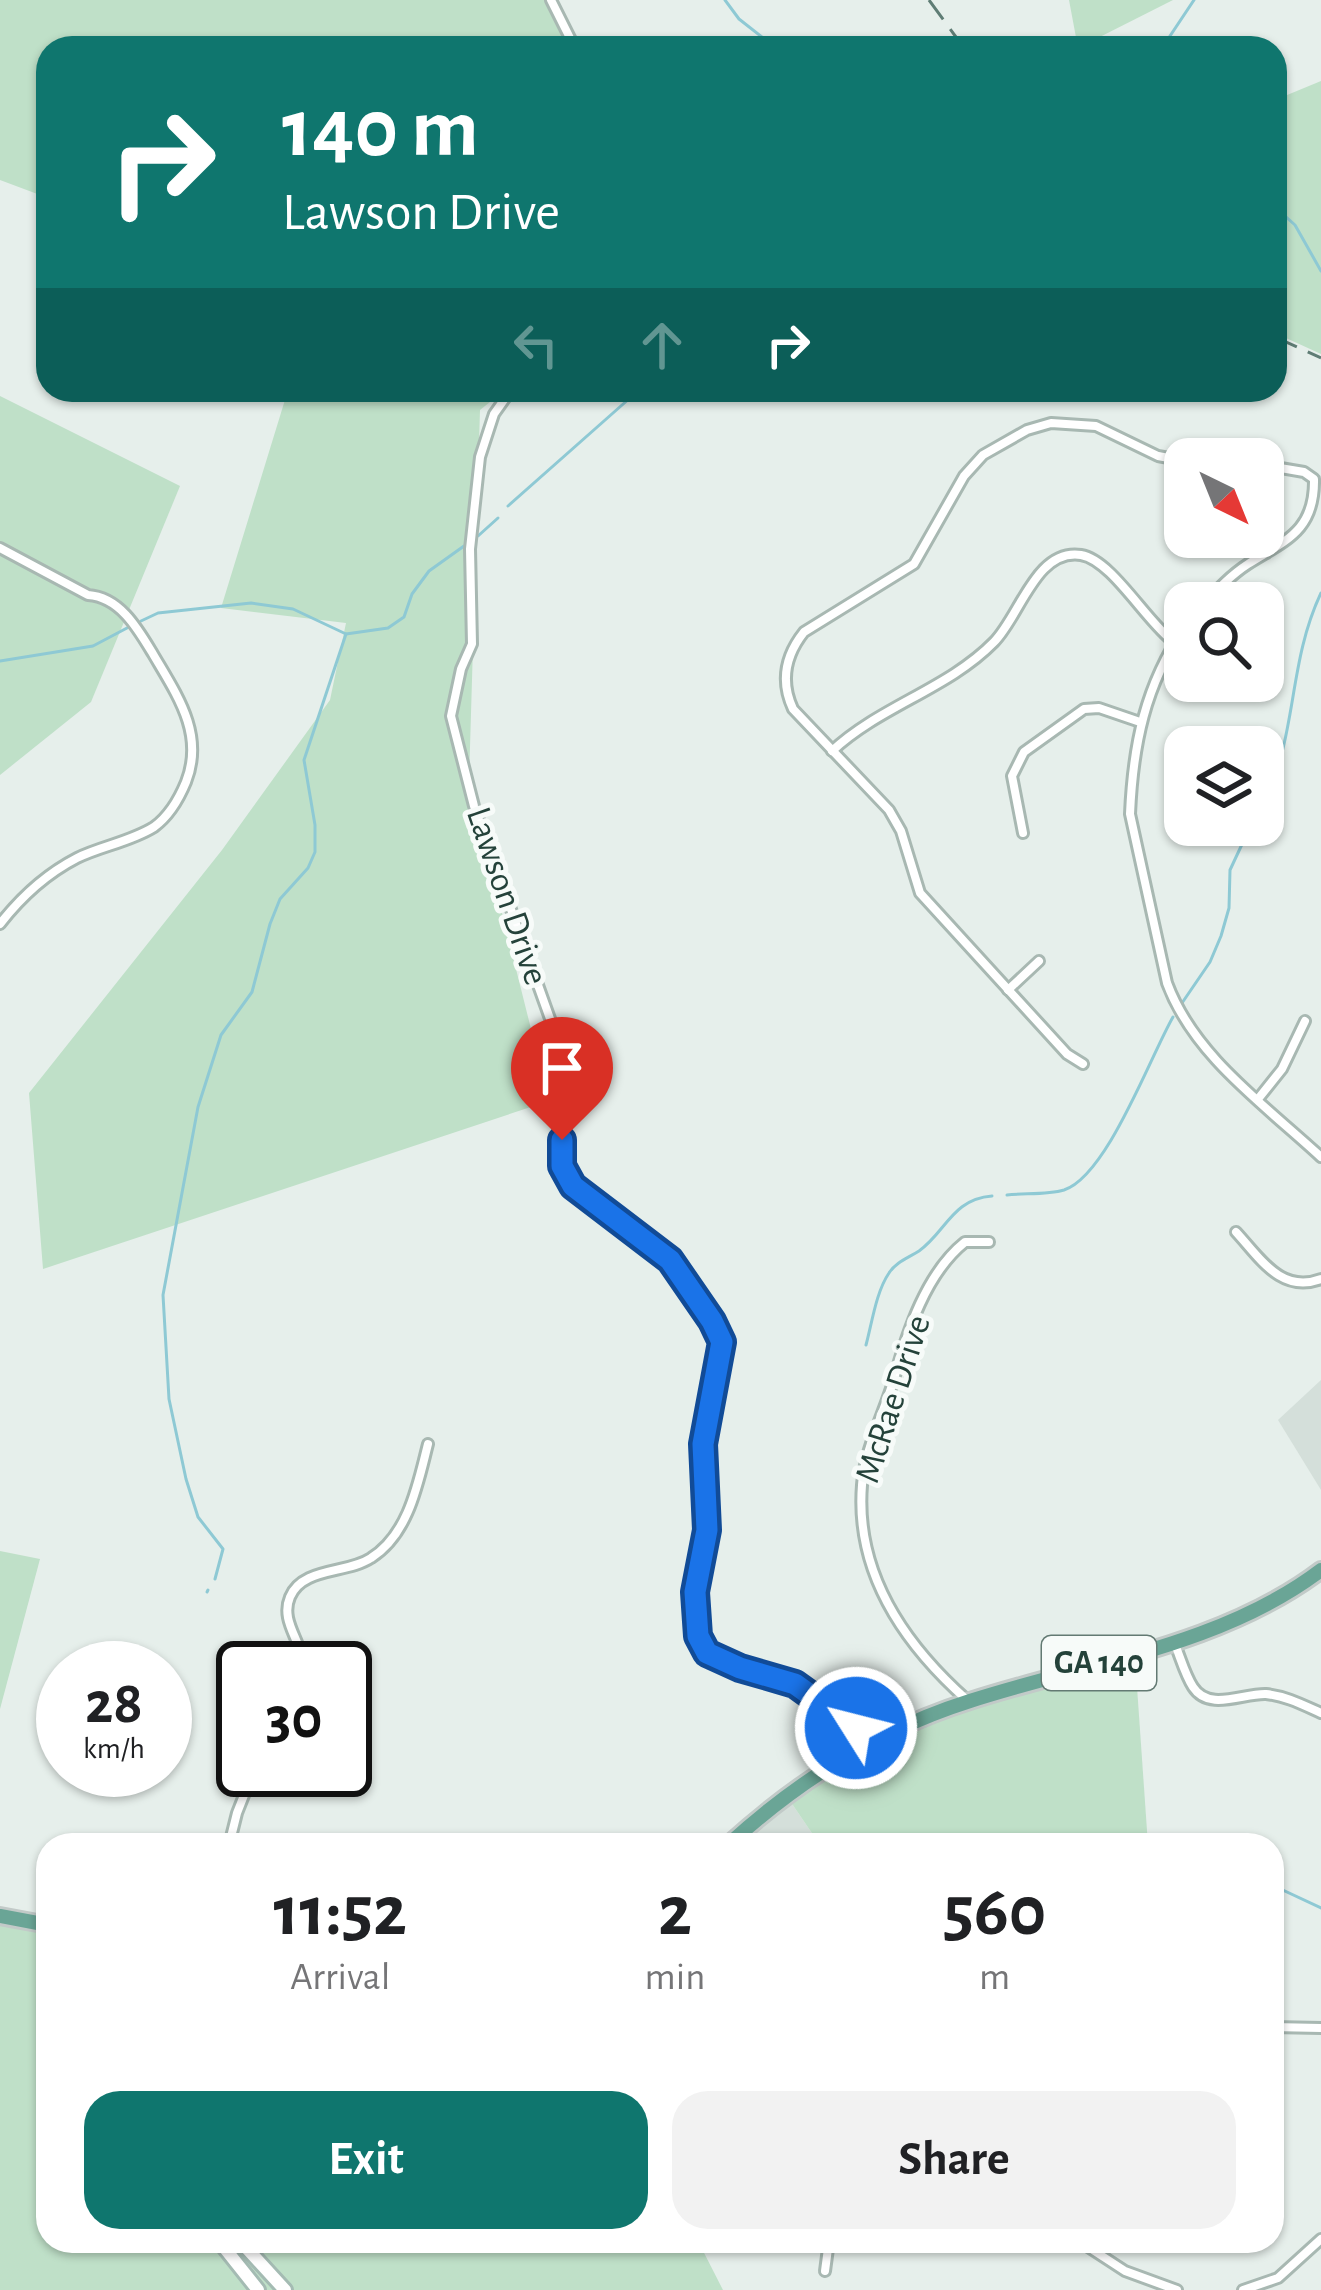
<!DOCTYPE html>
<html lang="en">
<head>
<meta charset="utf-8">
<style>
	:root { --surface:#fff; --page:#f2f2f2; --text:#202124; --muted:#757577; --accent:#0f766e }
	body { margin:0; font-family:"Alegreya Sans",sans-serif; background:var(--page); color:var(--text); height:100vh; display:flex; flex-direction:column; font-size:45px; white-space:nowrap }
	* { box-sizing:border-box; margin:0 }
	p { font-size:39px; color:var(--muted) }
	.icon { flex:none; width:66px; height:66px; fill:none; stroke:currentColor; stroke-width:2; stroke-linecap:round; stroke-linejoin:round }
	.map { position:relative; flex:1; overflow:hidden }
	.details { position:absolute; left:36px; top:1833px; width:1248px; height:420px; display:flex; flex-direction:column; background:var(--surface); border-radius:36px; box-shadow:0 3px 9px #0004 }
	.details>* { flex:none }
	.banner { position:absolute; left:36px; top:36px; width:1251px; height:366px; border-radius:36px; box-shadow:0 3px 9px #0004; background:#0f766e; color:#fff; overflow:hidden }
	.needle { width:78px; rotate:137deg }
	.buttons { position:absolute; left:1164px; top:438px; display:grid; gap:24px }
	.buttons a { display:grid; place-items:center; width:120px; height:120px; border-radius:24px; background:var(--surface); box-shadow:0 3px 9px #0004; font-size:60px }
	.speed { position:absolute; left:36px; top:1641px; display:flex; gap:24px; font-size:60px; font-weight:700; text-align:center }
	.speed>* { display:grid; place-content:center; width:156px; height:156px; border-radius:50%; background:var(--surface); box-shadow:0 3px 9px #0004; line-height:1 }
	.speed small { font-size:30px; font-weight:400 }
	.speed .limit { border:6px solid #111; border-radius:18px; background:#fff; color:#111 }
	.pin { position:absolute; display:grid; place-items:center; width:102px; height:102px; color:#fff; margin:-123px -51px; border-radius:50% 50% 50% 0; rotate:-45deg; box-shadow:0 0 12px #0007 }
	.pin .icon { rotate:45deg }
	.me { position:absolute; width:132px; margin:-66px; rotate:306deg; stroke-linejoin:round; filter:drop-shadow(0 0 9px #0008) }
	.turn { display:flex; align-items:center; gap:42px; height:252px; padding:0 48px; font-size:54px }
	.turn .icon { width:156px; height:156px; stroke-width:2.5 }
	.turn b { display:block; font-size:84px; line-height:102px }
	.lanes { display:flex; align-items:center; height:114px; padding:0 48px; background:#0003; justify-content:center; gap:60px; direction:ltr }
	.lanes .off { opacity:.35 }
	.eta { display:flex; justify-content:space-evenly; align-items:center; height:204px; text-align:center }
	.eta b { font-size:72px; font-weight:600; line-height:84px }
	.cta { display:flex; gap:24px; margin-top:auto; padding:24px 48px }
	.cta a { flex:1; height:138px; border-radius:36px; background:var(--accent); color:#fff; font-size:48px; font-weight:600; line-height:138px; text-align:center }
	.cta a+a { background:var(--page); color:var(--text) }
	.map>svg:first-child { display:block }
</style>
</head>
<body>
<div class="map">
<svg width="1321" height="2290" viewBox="0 0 1321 2290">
	<rect width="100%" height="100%" fill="#e6efeb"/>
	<!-- built -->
	<g fill="#d4dfda">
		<polygon points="1321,1380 1321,1490 1278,1420"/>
		<polygon points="786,1795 820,1845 725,1845"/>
	</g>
	<!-- green -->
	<g fill="#bfe0c8">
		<polygon points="0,0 546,0 572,48 48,48 48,198 0,180"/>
		<polygon points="1069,0 1173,0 1078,48"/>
		<polygon points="1321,81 1321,354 1275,333 1275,100"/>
		<polygon points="288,390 505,390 480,410 469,781 549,1101 43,1269 29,1093 222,850 330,700 346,623 221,608"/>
		<polygon points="0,396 180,486 91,702 0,775"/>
		<polygon points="0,1551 40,1559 0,1709"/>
		<polygon points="1135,1658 1148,1845 820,1845 786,1795 831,1756 876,1734"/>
		<polygon points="0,1923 48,1930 48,2241 698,2241 723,2290 0,2290"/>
	</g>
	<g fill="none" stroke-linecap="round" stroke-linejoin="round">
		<!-- stream -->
		<g stroke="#8ec9d4" stroke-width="3">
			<polyline points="725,0 739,19 776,48"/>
			<polyline points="1162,48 1194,0"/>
			<polyline points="1275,207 1295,225 1321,271"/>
			<polyline points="508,506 639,390"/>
			<polyline points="478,536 498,518"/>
			<polyline points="141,621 158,613 251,603 293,609 346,634 388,628 404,617 412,594 429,571 464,546"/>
			<polyline points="0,661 93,646 127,628"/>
			<path d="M1263 802C1298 737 1287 665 1321 593"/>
			<polyline points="1182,1003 1210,962 1221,936 1229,908 1230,870 1251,825"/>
			<path d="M1007 1195C1024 1193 1047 1195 1064 1190 1107 1176 1150 1057 1173 1017"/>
			<path d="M866 1345C872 1323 876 1292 889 1273 896 1262 908 1258 919 1251 946 1232 952 1199 992 1196"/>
			<polyline points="215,1579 223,1549 198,1517 186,1479 169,1399 163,1295 198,1107 221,1035 252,992 270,924 280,899 308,868 315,852 315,825 304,760 346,634"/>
			<polyline points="207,1592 208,1590"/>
			<polyline points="1272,1885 1321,1908"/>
		</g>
		<!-- street casing -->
		<g stroke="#a8b8b2" stroke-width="14">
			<g id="street">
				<polyline points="551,0 575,48"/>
				<polyline points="511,390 494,414 480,457 470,549 472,644 461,669 451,716 474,806 573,1083 562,1140 562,1166 581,1195 669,1260 713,1321 722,1342 703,1444 707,1530 695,1592 698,1636 707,1653 740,1668 795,1684 869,1741"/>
				<path d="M0 548 88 595C120 597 138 629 153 654 177 695 205 734 186 782 179 799 169 816 154 827 130 842 101 846 77 858 46 874 21 897 0 924"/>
				<polyline points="1212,595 1222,603"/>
				<path d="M1205 603C1218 589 1231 575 1248 564 1284 541 1315 532 1314 479L1304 472 1263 465"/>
				<path d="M1185 627C1145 685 1133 745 1130 814L1167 983C1194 1056 1265 1105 1321 1157"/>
				<polyline points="1236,688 1237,681"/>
				<path d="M832 751C880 706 948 689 994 642 1020 616 1036 548 1081 555 1112 560 1147 623 1175 643"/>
				<polyline points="1023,833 1012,776 1024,752 1084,709 1099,708 1140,722"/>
				<polyline points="1008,990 1039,961"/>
				<path d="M1083 1064 1067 1054 920 893 901 831 889 810 793 709C780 681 785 656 804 632L914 564 964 476 983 455 1027 430 1051 423 1096 426 1158 456 1185 461"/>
				<polyline points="1258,1099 1282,1069 1305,1021"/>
				<path d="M1236 1232C1260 1258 1281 1294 1321 1279"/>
				<path d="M1174 1642C1180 1656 1185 1675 1193 1687 1209 1712 1243 1693 1266 1694 1286 1696 1303 1705 1321 1713"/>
				<path d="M302 1668C305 1643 279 1623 290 1597 302 1567 347 1574 371 1558 409 1534 418 1483 428 1444"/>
				<path d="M967 1700C904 1644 855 1572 862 1485 864 1451 884 1413 894 1379 907 1332 926 1273 965 1242H989"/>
				<polyline points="229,1845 237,1813 254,1770"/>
				<polyline points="1272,2027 1321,2028"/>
				<polyline points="1079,2241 1125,2271 1177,2290"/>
				<polyline points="825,2271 829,2241"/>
				<polyline points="1243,2290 1278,2278 1321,2239"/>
			</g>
		</g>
		<!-- secondary casing -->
		<g stroke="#a4bbb3" stroke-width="18">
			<g id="secondary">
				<polyline points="219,2241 258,2290"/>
				<polyline points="240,2241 285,2290"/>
			</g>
		</g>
		<!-- primary casing -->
		<g stroke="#c2cac8" stroke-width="20">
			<g id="primary">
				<path d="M728 1845C799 1780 878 1730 970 1701 1087 1663 1221 1646 1321 1570"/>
				<polyline points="0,1916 48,1925"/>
			</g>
		</g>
		<!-- street -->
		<use href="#street" stroke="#fff" stroke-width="8"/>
		<!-- secondary -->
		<use href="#secondary" stroke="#fff" stroke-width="12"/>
		<!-- primary -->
		<use href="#primary" stroke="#6aa596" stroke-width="14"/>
		<!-- rail -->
		<g stroke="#5f7d75" stroke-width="3" stroke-dasharray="24 12" stroke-linecap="butt">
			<polyline points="929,0 964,48"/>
			<polyline points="1275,337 1321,358"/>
		</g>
	</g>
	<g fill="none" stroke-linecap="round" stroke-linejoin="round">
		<!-- route casing -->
		<g stroke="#114b97" stroke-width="30">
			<polyline id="route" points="562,1140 562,1166 573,1186 670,1260 712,1321 722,1342 703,1444 707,1530 695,1592 698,1636 707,1653 740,1668 795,1684 856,1728"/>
		</g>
		<!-- route -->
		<use href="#route" stroke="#1a73e8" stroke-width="21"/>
	</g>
	<g text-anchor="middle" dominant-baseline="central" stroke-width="10" stroke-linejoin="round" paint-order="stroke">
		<!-- shield labels -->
		<rect fill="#f7fbf9" stroke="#637a73" stroke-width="3" x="1042" y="1636" width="114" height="54" rx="9"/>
		<g font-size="33" font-weight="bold" fill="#24423a">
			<text x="1099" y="1663">GA 140</text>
		</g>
		<!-- street labels -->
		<g font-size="36" fill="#24423a" stroke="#f7fbf9">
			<text transform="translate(507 896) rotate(71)">Lawson Drive</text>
			<text transform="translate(893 1399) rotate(-72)">McRae Drive</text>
		</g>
	</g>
</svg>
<div class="buttons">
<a><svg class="needle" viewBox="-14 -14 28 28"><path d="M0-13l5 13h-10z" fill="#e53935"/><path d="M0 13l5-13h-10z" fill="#757577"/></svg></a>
<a><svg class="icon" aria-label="search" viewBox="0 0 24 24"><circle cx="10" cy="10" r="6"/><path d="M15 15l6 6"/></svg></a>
<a><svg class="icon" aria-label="layers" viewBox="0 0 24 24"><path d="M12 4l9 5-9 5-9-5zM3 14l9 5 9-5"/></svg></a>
</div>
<div class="speed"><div>28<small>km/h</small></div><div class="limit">30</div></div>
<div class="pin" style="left:562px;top:1140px;background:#d93025"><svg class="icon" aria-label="arrive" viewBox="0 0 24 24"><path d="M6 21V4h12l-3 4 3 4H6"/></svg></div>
<svg class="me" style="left:856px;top:1728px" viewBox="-20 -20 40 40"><circle r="17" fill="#1a73e8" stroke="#fff" stroke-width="3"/><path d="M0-11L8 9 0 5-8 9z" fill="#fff"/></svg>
<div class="banner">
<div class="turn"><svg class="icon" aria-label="right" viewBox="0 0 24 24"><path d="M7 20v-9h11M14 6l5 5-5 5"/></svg><div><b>140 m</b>Lawson Drive</div></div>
<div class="lanes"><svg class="icon off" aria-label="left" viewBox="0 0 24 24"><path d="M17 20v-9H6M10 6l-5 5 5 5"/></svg><svg class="icon off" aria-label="ahead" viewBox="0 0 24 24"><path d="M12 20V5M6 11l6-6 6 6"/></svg><svg class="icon" aria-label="right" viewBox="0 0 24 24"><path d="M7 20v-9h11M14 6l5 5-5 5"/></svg></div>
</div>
<section class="details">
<div class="eta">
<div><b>11:52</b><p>Arrival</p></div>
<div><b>2</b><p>min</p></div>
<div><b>560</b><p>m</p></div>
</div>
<div class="cta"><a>Exit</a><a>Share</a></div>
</section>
</div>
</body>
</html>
